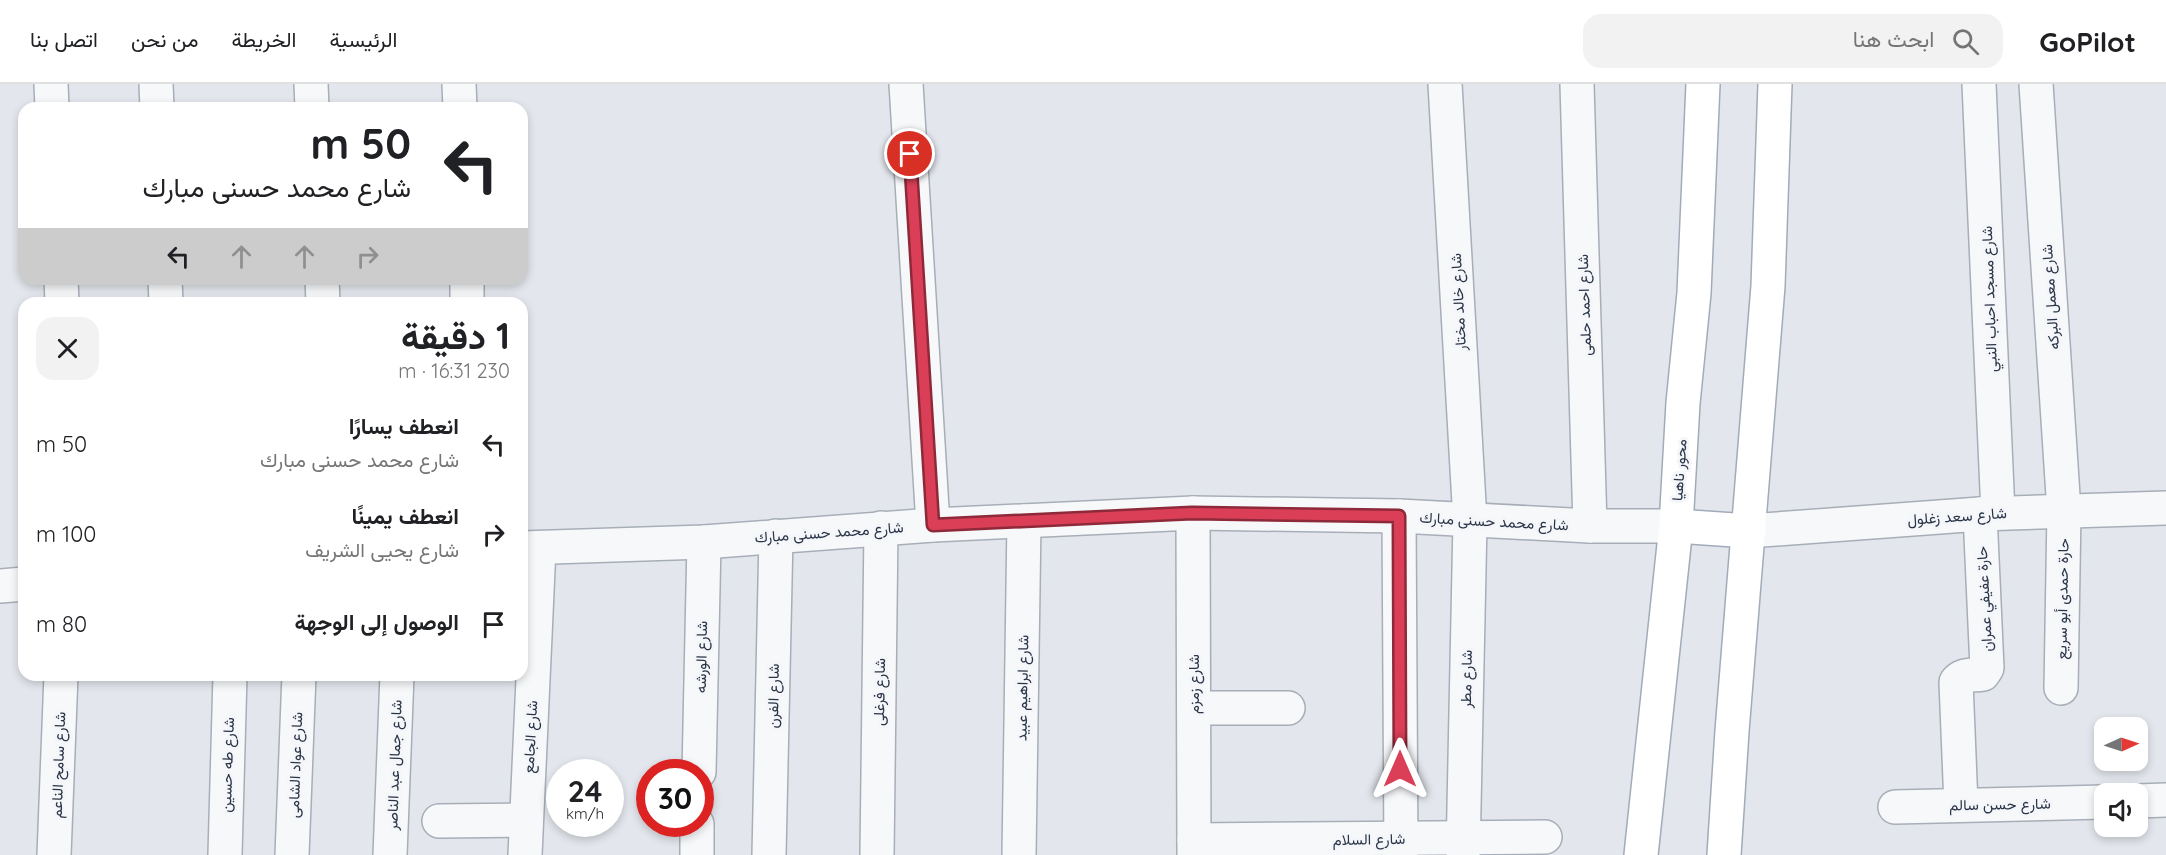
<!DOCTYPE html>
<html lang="ar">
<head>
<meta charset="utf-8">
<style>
	:root { --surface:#fff; --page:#f2f2f2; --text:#202124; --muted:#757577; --line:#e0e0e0 }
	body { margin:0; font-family:Quicksand,Vazirmatn,sans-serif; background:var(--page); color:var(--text); direction:rtl; height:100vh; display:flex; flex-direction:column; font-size:22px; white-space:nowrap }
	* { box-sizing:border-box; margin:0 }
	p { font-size:20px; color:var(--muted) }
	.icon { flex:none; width:33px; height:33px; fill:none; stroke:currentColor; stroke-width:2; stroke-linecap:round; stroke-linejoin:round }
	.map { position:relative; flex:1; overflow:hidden; direction:ltr }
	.sheet { position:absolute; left:18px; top:213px; width:510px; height:384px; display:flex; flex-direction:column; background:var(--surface); border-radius:18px; box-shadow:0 3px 9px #0003; direction:rtl }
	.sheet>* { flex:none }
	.guide { position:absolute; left:18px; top:18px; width:510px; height:183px; border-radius:18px; box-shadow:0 3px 9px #0003; direction:rtl; background:#fff; color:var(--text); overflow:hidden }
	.needle { width:39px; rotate:87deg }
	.controls { position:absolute; left:2094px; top:633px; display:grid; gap:12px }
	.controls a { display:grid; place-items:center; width:54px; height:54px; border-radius:12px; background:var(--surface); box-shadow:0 3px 9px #0003; font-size:30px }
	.speed { position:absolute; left:546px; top:675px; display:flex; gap:12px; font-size:30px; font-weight:700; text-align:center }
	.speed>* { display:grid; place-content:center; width:78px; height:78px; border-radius:50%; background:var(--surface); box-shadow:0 3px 9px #0003; line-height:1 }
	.speed small { font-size:15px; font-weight:400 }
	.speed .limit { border:9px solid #d22; background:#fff; color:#111 }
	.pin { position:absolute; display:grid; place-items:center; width:51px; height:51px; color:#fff; margin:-26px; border:3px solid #fff; border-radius:50%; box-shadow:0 2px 6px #0007 }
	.me { position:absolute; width:66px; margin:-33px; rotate:0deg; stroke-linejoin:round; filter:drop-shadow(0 0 4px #0008) }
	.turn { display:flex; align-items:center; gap:21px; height:126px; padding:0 18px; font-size:27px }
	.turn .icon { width:78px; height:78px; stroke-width:2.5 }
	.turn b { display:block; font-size:42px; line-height:51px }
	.lanes { display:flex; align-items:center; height:57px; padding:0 18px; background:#0003; justify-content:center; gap:30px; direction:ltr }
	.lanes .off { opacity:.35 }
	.round { display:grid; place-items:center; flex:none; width:63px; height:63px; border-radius:18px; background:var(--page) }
	.overview { display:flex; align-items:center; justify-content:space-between; height:102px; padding:0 18px }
	h1 { font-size:36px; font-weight:700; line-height:45px }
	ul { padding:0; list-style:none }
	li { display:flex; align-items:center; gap:18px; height:90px; padding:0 18px }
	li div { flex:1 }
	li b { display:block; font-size:22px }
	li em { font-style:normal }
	header { display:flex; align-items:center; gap:36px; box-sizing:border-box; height:84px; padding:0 30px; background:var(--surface); border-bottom:2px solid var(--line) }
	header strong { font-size:28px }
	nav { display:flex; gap:33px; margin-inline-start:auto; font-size:21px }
	.search { width:420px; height:54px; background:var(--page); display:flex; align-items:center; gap:15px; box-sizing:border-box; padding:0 21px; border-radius:18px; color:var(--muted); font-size:22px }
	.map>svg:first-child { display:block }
</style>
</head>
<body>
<header>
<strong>GoPilot</strong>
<div class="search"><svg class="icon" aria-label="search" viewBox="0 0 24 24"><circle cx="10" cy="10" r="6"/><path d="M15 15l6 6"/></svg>ابحث هنا</div>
<nav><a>الرئيسية</a><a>الخريطة</a><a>من نحن</a><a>اتصل بنا</a></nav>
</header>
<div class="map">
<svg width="2166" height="771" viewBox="0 0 2166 771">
	<rect width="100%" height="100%" fill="#e3e7ed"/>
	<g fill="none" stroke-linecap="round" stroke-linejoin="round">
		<!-- minor casing -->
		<g stroke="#a7aeb8" stroke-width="36">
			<g id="minor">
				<polyline points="51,0 52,24"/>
				<polyline points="156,0 157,24"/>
				<polyline points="311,0 312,24"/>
				<polyline points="459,0 460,24"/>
				<polyline points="906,0 933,441"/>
				<polyline points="1445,0 1470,437 1463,771"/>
				<polyline points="1577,0 1590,442"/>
				<polyline points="1979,0 1998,429"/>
				<polyline points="2036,0 2064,427 2061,604"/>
				<polyline points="61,195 62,219"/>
				<polyline points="165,195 166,219"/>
				<polyline points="322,195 323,219"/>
				<polyline points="467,195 467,219"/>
				<polyline points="1193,429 1194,771"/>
				<polyline points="1399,432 1401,771"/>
				<polyline points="1749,447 1980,430 2166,424"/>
				<polyline points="522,464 704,458 933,441 1193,429 1399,432 1590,442 1676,442"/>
				<polyline points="0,502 24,500"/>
				<polyline points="1194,624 1288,624"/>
				<polyline points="699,688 704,458"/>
				<polyline points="2138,717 2166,716"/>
				<path d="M1961 721 1956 598C1962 589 1973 592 1983 590L1987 584 1980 430"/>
				<polyline points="1895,723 2104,718"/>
				<polyline points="439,737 526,736"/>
				<polyline points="1194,756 1545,753"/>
				<polyline points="54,771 61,591"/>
				<polyline points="225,771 230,591"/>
				<polyline points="292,771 299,591"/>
				<polyline points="390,771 397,591"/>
				<polyline points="525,771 539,464"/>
				<polyline points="697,771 697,740"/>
				<polyline points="769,771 776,452"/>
				<polyline points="877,771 881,444"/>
				<polyline points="1019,771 1024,437"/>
			</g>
		</g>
		<!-- major casing -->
		<g stroke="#a1abb9" stroke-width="36">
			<g id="major">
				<polyline points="1676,442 1749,447"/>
				<polyline points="1641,771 1676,442 1683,319 1694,209 1703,0"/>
				<polyline points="1724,771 1732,647 1768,202 1775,0"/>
			</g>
		</g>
		<!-- minor -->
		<use href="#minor" stroke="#f7f8fa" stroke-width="33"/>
		<!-- major -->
		<use href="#major" stroke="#fff" stroke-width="33"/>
	</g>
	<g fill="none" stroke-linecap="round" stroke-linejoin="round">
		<!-- route casing -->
		<g stroke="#8e2939" stroke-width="15">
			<polyline id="route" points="910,70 933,441 1192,429 1399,432 1400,685"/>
		</g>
		<!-- route -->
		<use href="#route" stroke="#da3f57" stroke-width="10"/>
	</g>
	<g text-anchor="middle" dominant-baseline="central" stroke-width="6" stroke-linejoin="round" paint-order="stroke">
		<!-- street labels -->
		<g font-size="15" fill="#293447" stroke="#f4f6f9">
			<text transform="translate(2050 213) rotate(-94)">شارع معمل البركه</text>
			<text transform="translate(1989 215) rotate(-92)">شارع مسجد احباب النبي</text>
			<text transform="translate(1458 218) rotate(-93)">شارع خالد مختار</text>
			<text transform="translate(1584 221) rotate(-92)">شارع احمد حلمى</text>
			<text transform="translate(1679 386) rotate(-86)">محور ناهيا</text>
			<text transform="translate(1957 432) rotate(-4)">شارع سعد زغلول</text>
			<text transform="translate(1494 437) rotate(3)">شارع محمد حسنى مبارك</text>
			<text transform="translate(829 448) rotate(-4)">شارع محمد حسنى مبارك</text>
			<text transform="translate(1984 515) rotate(-93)">حارة عفيفي عمران</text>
			<text transform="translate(2062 515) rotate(-89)">حارة حمدى أبو سريع</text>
			<text transform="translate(701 573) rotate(-89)">شارع الورشه</text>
			<text transform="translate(1466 595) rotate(-89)">شارع مطر</text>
			<text transform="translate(1193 600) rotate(-90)">شارع زمزم</text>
			<text transform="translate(1022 604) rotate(-89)">شارع ابراهيم عبيد</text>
			<text transform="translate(879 608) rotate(-89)">شارع فرغلى</text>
			<text transform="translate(773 612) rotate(-89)">شارع الفرن</text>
			<text transform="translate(530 653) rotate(-87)">شارع الجامع</text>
			<text transform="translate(58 681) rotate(-88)">شارع سامح الناعم</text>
			<text transform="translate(227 681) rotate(-88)">شارع طه حسين</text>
			<text transform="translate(295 681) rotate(-88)">شارع عواد الشامى</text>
			<text transform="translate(394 681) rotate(-88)">شارع جمال عبد الناصر</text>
			<text transform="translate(2000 720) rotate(-1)">شارع حسن سالم</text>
			<text transform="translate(1369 755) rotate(-1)">شارع السلام</text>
		</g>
	</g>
</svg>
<div class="controls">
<a><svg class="needle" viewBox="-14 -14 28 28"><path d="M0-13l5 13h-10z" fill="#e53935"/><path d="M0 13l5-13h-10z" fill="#757577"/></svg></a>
<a><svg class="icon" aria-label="sound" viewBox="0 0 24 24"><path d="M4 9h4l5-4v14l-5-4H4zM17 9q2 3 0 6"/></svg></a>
</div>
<div class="speed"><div>24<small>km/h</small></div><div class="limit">30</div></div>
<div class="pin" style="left:910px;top:70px;background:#d93025"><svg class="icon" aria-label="arrive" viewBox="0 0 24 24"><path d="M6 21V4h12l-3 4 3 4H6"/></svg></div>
<svg class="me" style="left:1400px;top:685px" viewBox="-20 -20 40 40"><path d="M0-17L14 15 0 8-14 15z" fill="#da3f57" stroke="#fff" stroke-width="4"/></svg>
<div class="guide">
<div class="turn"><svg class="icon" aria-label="left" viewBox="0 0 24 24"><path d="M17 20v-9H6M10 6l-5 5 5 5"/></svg><div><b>50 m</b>شارع محمد حسنى مبارك</div></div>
<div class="lanes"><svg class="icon" aria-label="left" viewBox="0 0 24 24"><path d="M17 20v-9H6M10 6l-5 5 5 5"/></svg><svg class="icon off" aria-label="ahead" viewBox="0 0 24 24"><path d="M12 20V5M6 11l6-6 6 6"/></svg><svg class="icon off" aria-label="ahead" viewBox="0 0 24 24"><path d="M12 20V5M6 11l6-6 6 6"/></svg><svg class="icon off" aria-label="right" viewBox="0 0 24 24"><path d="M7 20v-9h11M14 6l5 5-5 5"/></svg></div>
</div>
<section class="sheet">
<div class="overview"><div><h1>1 دقيقة</h1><p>230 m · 16:31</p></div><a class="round"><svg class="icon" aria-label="close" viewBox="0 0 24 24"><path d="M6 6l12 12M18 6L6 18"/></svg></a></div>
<ul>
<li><svg class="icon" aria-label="left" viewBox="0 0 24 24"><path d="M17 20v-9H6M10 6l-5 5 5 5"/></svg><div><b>انعطف يسارًا</b><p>شارع محمد حسنى مبارك</p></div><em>50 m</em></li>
<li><svg class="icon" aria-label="right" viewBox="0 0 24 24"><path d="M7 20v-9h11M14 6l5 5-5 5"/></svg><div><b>انعطف يمينًا</b><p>شارع يحيى الشريف</p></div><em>100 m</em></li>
<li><svg class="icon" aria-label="arrive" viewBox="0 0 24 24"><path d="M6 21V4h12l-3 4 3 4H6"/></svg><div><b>الوصول إلى الوجهة</b></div><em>80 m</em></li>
</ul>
</section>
</div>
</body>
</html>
